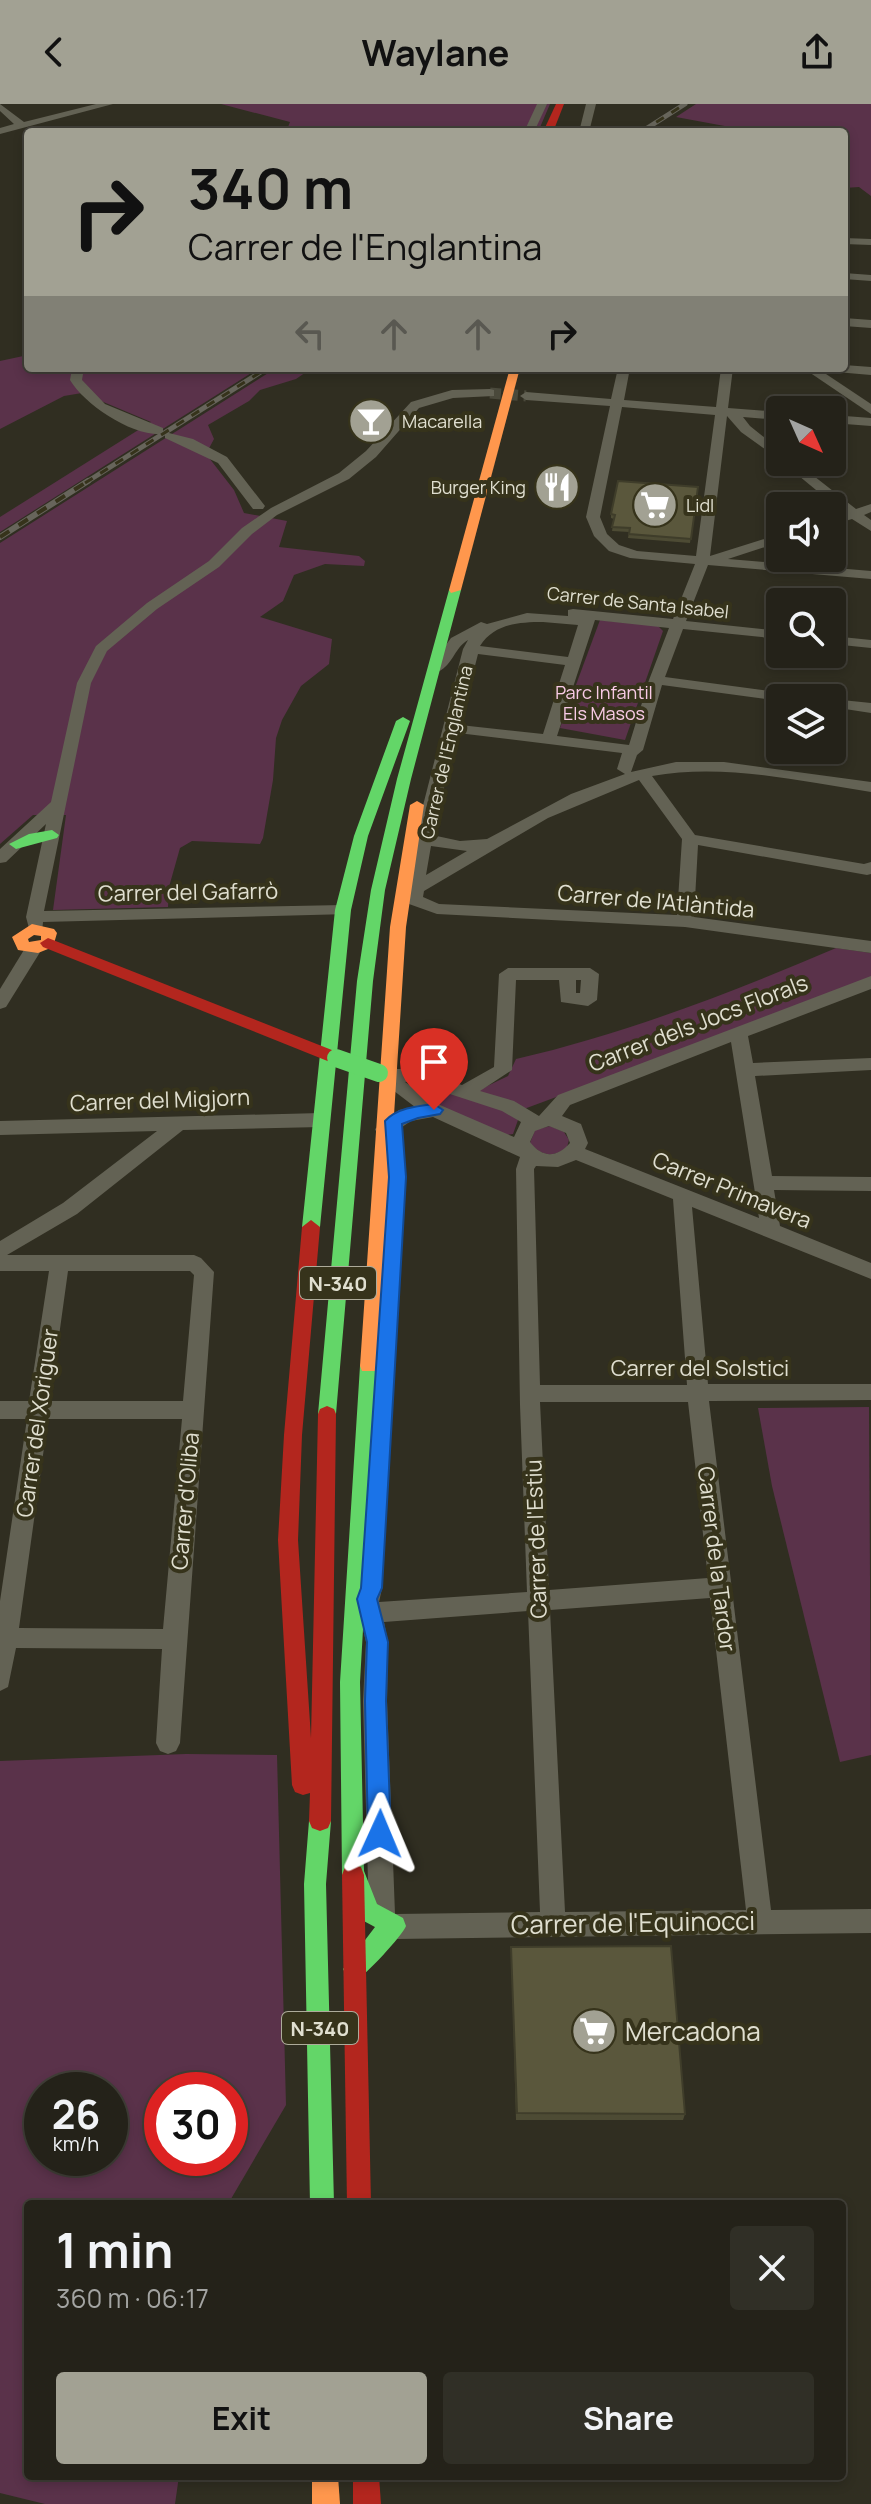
<!DOCTYPE html>
<html lang="en">
<head>
<meta charset="utf-8">
<style>
	:root { --surface:#242219; --page:#302f26; --text:#f1f3f6; --muted:#a3a4a2; --line:#413f38; --accent:#a2a193 }
	body { margin:0; font-family:Manrope,sans-serif; background:var(--page); color:var(--text); height:100vh; display:flex; flex-direction:column; font-size:30px; white-space:nowrap }
	* { box-sizing:border-box; margin:0 }
	p { font-size:26px; color:var(--muted) }
	.icon { flex:none; width:44px; height:44px; fill:none; stroke:currentColor; stroke-width:2; stroke-linecap:round; stroke-linejoin:round }
	.map { position:relative; flex:1; overflow:hidden }
	.drawer { position:absolute; left:24px; top:2096px; width:822px; height:280px; display:flex; flex-direction:column; background:var(--surface); border-radius:8px; box-shadow:0 4px 12px #0003,0 0 0 2px var(--line) }
	.drawer>* { flex:none }
	.hud { position:absolute; left:24px; top:24px; width:824px; height:244px; border-radius:8px; box-shadow:0 4px 12px #0003,0 0 0 2px var(--line); background:#a2a193; color:#111; overflow:hidden }
	.needle { width:52px; rotate:135deg }
	.fabs { position:absolute; left:766px; top:292px; display:grid; gap:16px }
	.fabs a { display:grid; place-items:center; width:80px; height:80px; border-radius:8px; background:var(--surface); box-shadow:0 4px 12px #0003,0 0 0 2px var(--line); font-size:40px }
	.speed { position:absolute; left:24px; top:1968px; display:flex; gap:16px; font-size:40px; font-weight:700; text-align:center }
	.speed>* { display:grid; place-content:center; width:104px; height:104px; border-radius:50%; background:var(--surface); box-shadow:0 4px 12px #0003,0 0 0 2px var(--line); line-height:1 }
	.speed small { font-size:20px; font-weight:400 }
	.speed .limit { border:12px solid #d22; background:#fff; color:#111 }
	.pin { position:absolute; display:grid; place-items:center; width:68px; height:68px; color:#fff; margin:-82px -34px; border-radius:50% 50% 50% 0; rotate:-45deg; box-shadow:0 0 8px #0007 }
	.pin .icon { rotate:45deg }
	.me { position:absolute; width:88px; margin:-44px; rotate:1deg; stroke-linejoin:round; filter:drop-shadow(0 0 6px #0008) }
	.turn { display:flex; align-items:center; gap:28px; height:168px; padding:0 32px; font-size:36px }
	.turn .icon { width:104px; height:104px; stroke-width:2.5 }
	.turn b { display:block; font-size:56px; line-height:68px }
	.lanes { display:flex; align-items:center; height:76px; padding:0 32px; background:#0003; justify-content:center; gap:40px; direction:ltr }
	.lanes .off { opacity:.35 }
	.round { display:grid; place-items:center; flex:none; width:84px; height:84px; border-radius:8px; background:var(--page) }
	.summary { display:flex; align-items:center; justify-content:space-between; height:136px; padding:0 32px }
	h1 { font-size:48px; font-weight:700; line-height:60px }
	.cta { display:flex; gap:16px; margin-top:auto; padding:16px 32px }
	.cta a { flex:1; height:92px; border-radius:8px; background:var(--accent); color:#111; font-size:32px; font-weight:700; line-height:92px; text-align:center }
	.cta a+a { background:var(--page); color:var(--text) }
	header { display:flex; justify-content:space-between; align-items:center; height:104px; padding:0 32px; background:var(--accent); color:#111; font-size:36px; font-weight:700 }
	.map>svg:first-child { display:block }
</style>
</head>
<body>
<header><svg class="icon" aria-label="back" viewBox="0 0 24 24"><path d="M15 5l-7 7 7 7"/></svg>Waylane<svg class="icon" aria-label="share" viewBox="0 0 24 24"><path d="M12 15V3M7 8l5-5 5 5M5 13v7h14v-7"/></svg></header>
<div class="map">
<svg width="871" height="2400" viewBox="0 0 871 2400">
	<rect width="100%" height="100%" fill="#302e21"/>
	<!-- green -->
	<g fill="#5a324a" fill-rule="evenodd">
		<polygon points="221,0 550,0 538,28 286,28 290,18"/>
		<polygon points="696,0 871,0 871,92 859,83 844,84 844,28 757,28 676,13"/>
		<polygon points="28,251 28,264 259,264 0,428 0,413 151,318 82,289 64,292 0,325 0,257"/>
		<polygon points="276,264 312,264 296,275 260,286 249,297 208,321 214,335 206,350 234,386 244,409 287,417 279,443 359,452 365,457 364,462 325,460 294,471 283,497 260,513 332,535 329,560 301,582 282,616 276,634 273,676 263,734 260,740 192,737 180,744 169,783 168,803 53,806 66,711 33,711 0,740 0,439"/>
		<polygon points="600,516 658,522 663,527 625,636 560,624"/>
		<path d="M836 844 871 849V876L524 1005 477 987 508 972 516 955C625 930 733 888 836 844Z"/>
		<path d="M419 983C449 988 493 996 518 1016L513 1030 499 1032 417 992 413 986Z"/>
		<path d="M550 1022 564 1028 569 1036 567 1043C553 1055 540 1051 530 1039L535 1026Z"/>
		<polygon points="869,1303 871,1651 840,1658 772,1382 758,1304"/>
		<path d="M186 1650 277 1651 286 2001 228 2100H28V2372H179L175 2400H45L0 2389V1657ZM42 1986H110V2054H42ZM230 1986V2054H162V1986Z"/>
	</g>
	<g fill="none" stroke-linecap="round" stroke-linejoin="round">
		<!-- street-tunnel -->
		<polyline stroke="#4a493b" stroke-width="11" stroke-dasharray="11 6" stroke-linecap="butt" points="490,289 526,292"/>
		<!-- street -->
		<g fill="#636254" fill-rule="evenodd">
			<polygon points="0,0 24,18 96,0 113,0 0,30 0,24 14,20 0,7"/>
			<polygon points="537,0 547,0 534,28 524,28"/>
			<polygon points="586,0 596,0 589,28 579,28"/>
			<polygon points="844,134 871,135 871,141 844,140"/>
			<polygon points="844,169 871,171 871,177 844,175"/>
			<polygon points="844,214 871,216 871,224 844,222"/>
			<polygon points="844,261 871,263 871,271 836,268 830,264 844,264"/>
			<path d="M72 264H84L82 276 105 300 163 324V330C133 333 85 301 70 276Z"/>
			<path d="M618 264H630L624 296 716 303 721 264H733L728 304 780 308V316L743 313 750 322 780 346V356L741 328 727 312 710 452 780 430V438L728 455 871 467V475L708 461 686 517 780 527V535L683 525 665 573 793 590 800 594H780V597L662 581 643 646 637 651 631 668 676 658H724L871 678V688C798 677 725 659 652 672L695 731 864 760 871 758V770L867 771 698 741 694 813 871 837V849L685 823 437 810 409 800 407 796 415 736 409 730 417 725 463 545 468 536C453 545 453 563 435 569L428 565 451 534 481 518 487 520 527 509 568 512V506L573 505 673 515 695 460 630 454 609 447 594 432 586 413 610 302 526 296 520 292 526 288 611 295ZM622 303 715 311 696 452 637 447 619 441 607 430 600 413ZM595 516 669 524 649 576 629 641 557 632ZM543 518 578 521 568 553 480 542C494 520 518 518 543 518ZM478 550 565 561 543 630 460 621ZM458 629 622 649 617 665 625 670 571 690 487 735 460 737 432 731ZM639 676 682 735 677 811 439 800 423 793 424 787 548 714ZM431 742 467 747 426 771Z"/>
			<polygon points="803,264 817,264 871,300 871,310"/>
			<polygon points="490,285 494,286 494,292 453,294 419,304 376,353 349,375 277,411 252,430 219,463 157,505 107,547 91,579 44,807 343,801 351,806 349,810 43,818 42,828 30,828 26,813 46,720 6,758 0,759 0,745 51,698 77,579 96,542 147,499 209,457 242,424 271,404 339,369 366,347 411,298 452,286"/>
			<polygon points="832,311 871,314 871,322 832,319"/>
			<polygon points="165,328 193,335 227,353 265,402 263,405 253,405 218,359 165,334"/>
			<polygon points="782,358 796,358 856,405 871,400 871,408 864,411 871,416 871,427 852,415 832,421 832,413 844,409"/>
			<polygon points="832,532 871,536 871,544 832,540"/>
			<polygon points="832,595 871,599 871,609 832,603"/>
			<polygon points="33,839 42,845 6,903 0,905 0,885 27,841"/>
			<path d="M508 864H590L599 870 597 896 588 902 561 898 559 876H516L512 966 480 987 514 997 539 1012 558 991 871 872V885L748 932 753 959 871 954V966L755 972 772 1072 871 1073V1087L774 1086 780 1122 871 1159V1175L692 1103 708 1280H871V1296L709 1297 771 1806 871 1805V1829L395 1835 386 1831 384 1825 373 1822 369 1813 363 1597 366 1538 356 1495 364 1473 372 1470 380 1473 383 1480 379 1498 527 1488 520 1301 516 1065 520 1053 433 1013 411 1017 402 1023 406 1073 394 1264 391 1270 384 1272 377 1270 374 1264 388 1073 385 1031 377 1030 375 1025 399 1006 415 1003 377 974C393 953 441 974 462 981L494 963 499 870ZM576 876H581L580 889H576ZM731 938 759 1114 585 1045 588 1039 581 1020 562 1012 570 1001ZM410 977 502 1007 521 1018 514 1033 440 1001 405 978ZM549 1022 566 1029 570 1039C557 1054 542 1054 530 1038L535 1027ZM576 1056 673 1095 687 1281H540L534 1065 536 1062 558 1063ZM540 1298H688L708 1474 549 1486ZM710 1494 746 1806 565 1808 550 1506ZM528 1507 540 1808 395 1810 387 1597 388 1538 384 1518Z"/>
			<path d="M321 1009 330 1016 321 1023 183 1026 77 1110 7 1151H194L201 1154 214 1168 180 1639 176 1647 168 1650 160 1647 156 1639 162 1545 16 1544 8 1583 0 1587V1497L27 1315H0V1297H29L49 1167H0V1137L63 1099 157 1027 0 1031V1017ZM68 1167H190L194 1171 183 1297H50ZM48 1315H182L163 1525 19 1524Z"/>
		</g>
		<!-- fast -->
		<g fill="#63d668" fill-rule="evenodd">
			<polygon points="455,482 461,486 411,675 385,786 373,877 336,1310 334,1315 327,1318 320,1315 318,1310 357,877 371,786 397,675 449,486"/>
			<polygon points="403,613 410,617 368,732 351,806 320,1123 311,1130 302,1123 335,806 354,732 396,617"/>
			<polygon points="52,726 59,731 57,734 16,745 9,740 29,730"/>
			<path d="M369 1255 376 1257 378 1262 360 1578 364 1767 377 1800 403 1814 406 1822C403 1831 364 1873 355 1877L347 1873 343 1865 375 1823 360 1815 342 1771 340 1578 360 1262 362 1257Z"/>
			<polygon points="320,1707 328,1710 331,1717 326,1780 334,2100 310,2100 304,1780 309,1717 312,1710"/>
		</g>
		<!-- slow -->
		<g fill="#ff974d" fill-rule="evenodd">
			<polygon points="510,264 520,264 461,486 451,489 449,486"/>
			<polygon points="417,697 424,701 406,823 378,1262 376,1267 362,1267 360,1262 390,823 410,701"/>
			<path d="M32 820 54 825 57 829 53 843 38 849 18 846 12 833ZM34 831 41 832V836L29 838 28 835Z"/>
			<polygon points="312,2372 338,2372 340,2400 312,2400"/>
		</g>
		<!-- jam -->
		<g fill="#b3261e" fill-rule="evenodd">
			<polygon points="556,0 564,0 553,28 543,28"/>
			<polygon points="48,834 342,950 344,954 342,958 330,958 43,843 40,839"/>
			<polygon points="311,1116 320,1123 302,1331 298,1436 311,1634 318,1310 320,1305 327,1302 334,1305 336,1310 331,1717 328,1724 320,1727 312,1724 309,1717 310,1689 303,1691 295,1688 292,1681 278,1436 284,1331 302,1123"/>
			<polygon points="353,1760 361,1763 364,1771 371,2100 347,2100 342,1771 345,1763"/>
			<polygon points="353,2372 379,2372 381,2400 353,2400"/>
		</g>
		<!-- rail-far1 casing -->
		<g stroke="#67655b" stroke-width="5">
			<g id="rail-far1">
				<polyline points="641,28 685,0"/>
				<polyline points="85,379 267,264"/>
			</g>
		</g>
		<!-- rail casing -->
		<g stroke="#67655b" stroke-width="6">
			<polyline id="rail" points="0,433 88,377"/>
		</g>
		<!-- rail-far1 -->
		<use href="#rail-far1" stroke="#36331b" stroke-width="3" stroke-dasharray="9" stroke-linecap="butt"/>
		<!-- rail -->
		<use href="#rail" stroke="#36331b" stroke-width="4" stroke-dasharray="11" stroke-linecap="butt"/>
		<!-- fast-bridge -->
		<polyline stroke="#63d668" stroke-width="18" points="336,954 379,969"/>
	</g>
	<!-- wall -->
	<g fill="#4d4b34">
		<polygon points="698,383 690,439 628,434 629,428 612,427 614,415 611,414 611,410"/>
		<polygon points="511,1843 685,2010 683,2016 516,2016"/>
	</g>
	<!-- building -->
	<g fill="#5a573c" stroke="#3f3d2a" stroke-width="2">
		<polygon points="618,377 698,383 691,435 629,430 630,424 612,423 615,411 611,410"/>
		<polygon points="671,1842 685,2010 517,2009 511,1843"/>
	</g>
	<!-- route -->
	<path fill="#1a73e8" stroke="#114b97" stroke-width="2" d="M434 1000 443 1006 440 1010 418 1014 402 1020 406 1073 382 1484 377 1495 388 1538 386 1597 391 1730 387 1738 380 1741 372 1738 368 1730 365 1597 367 1538 357 1495 361 1484 389 1073 385 1017C397 1004 417 1002 434 1000Z"/>
	<!-- icons -->
	<defs>
		<g id="bar-disc" transform="scale(2.3)"><circle r="9.5" fill="#a2a193" stroke="#36331b"/><path d="M-6-5H6L.8 .8V4.5H3.5V6h-7V4.5H-.8V.8Z" fill="#fff"/></g>
		<g id="restaurant-disc" transform="scale(2.3)"><circle r="9.5" fill="#a2a193" stroke="#36331b"/><path d="M-5-6h1v4h1v-4h1v4h1v-4h1v5L-1.5 .5V6h-2V.5L-5-1ZM5-6V6H3V1.5H1.5Q1.5-4 5-6Z" fill="#fff"/></g>
		<g id="supermarket-disc" transform="scale(2.3)"><circle r="9.5" fill="#a2a193" stroke="#36331b"/><path d="M-6-5.5h2.5l.6 2H6L4.5 2H-2.5L-4.4-4H-6ZM-1.5 3.2a1.3 1.3 0 1 0 .1 0ZM3 3.2a1.3 1.3 0 1 0 .1 0Z" fill="#fff"/></g>
	</defs>
	<g fill-rule="evenodd">
		<use href="#bar-disc" x="371" y="317"/>
		<use href="#restaurant-disc" x="557" y="383"/>
		<use href="#supermarket-disc" x="655" y="401"/>
		<use href="#supermarket-disc" x="594" y="1927"/>
	</g>
	<g text-anchor="middle" dominant-baseline="central" stroke-width="8" stroke-linejoin="round" paint-order="stroke">
		<!-- far-poi labels -->
		<g font-size="18" fill="#e0dfd0" stroke="#36331b" text-anchor="start">
			<text x="402" y="317">Macarella</text>
			<text x="526" y="383" text-anchor="end">Burger King</text>
			<text x="686" y="401">Lidl</text>
		</g>
		<!-- far-street labels -->
		<g font-size="18" fill="#e0dfd0" stroke="#36331b">
			<text transform="translate(638 498) rotate(6)">Carrer de Santa Isabel</text>
			<text transform="translate(446 648) rotate(-77)">Carrer de l'Englantina</text>
		</g>
		<!-- far-park labels -->
		<g font-size="18" fill="#f9cbe6" stroke="#36331b">
			<text x="604" y="588">Parc Infantil<tspan x="604" dy="21">Els Masos</tspan></text>
		</g>
		<!-- shield labels -->
		<g fill="#36331b" stroke="#adab9a" stroke-width="2">
			<rect x="300" y="1163" width="76" height="32" rx="6"/>
			<rect x="282" y="1908" width="76" height="32" rx="6"/>
		</g>
		<g font-size="20" font-weight="bold" fill="#e0dfd0">
			<text x="338" y="1179">N-340</text>
			<text x="320" y="1924">N-340</text>
		</g>
		<!-- street labels -->
		<g font-size="22" fill="#e0dfd0" stroke="#36331b">
			<text transform="translate(188 788) rotate(-1)">Carrer del Gafarrò</text>
			<text transform="translate(656 797) rotate(5)">Carrer de l'Atlàntida</text>
			<text transform="translate(698 919) rotate(-21)">Carrer dels Jocs Florals</text>
			<text transform="translate(160 996) rotate(-2)">Carrer del Migjorn</text>
			<text transform="translate(732 1086) rotate(22)">Carrer Primavera</text>
			<text x="700" y="1264">Carrer del Solstici</text>
			<text transform="translate(37 1319) rotate(-82)">Carrer del Xoriguer</text>
			<text transform="translate(185 1397) rotate(-85)">Carrer d'Oliba</text>
			<text transform="translate(536 1435) rotate(-92)">Carrer de l'Estiu</text>
			<text transform="translate(717 1455) rotate(83)">Carrer de la Tardor</text>
		</g>
		<!-- near-street labels -->
		<g font-size="26" fill="#e0dfd0" stroke="#36331b">
			<text transform="translate(633 1818) rotate(-1)">Carrer de l'Equinocci</text>
		</g>
		<!-- near-poi labels -->
		<g font-size="26" fill="#e0dfd0" stroke="#36331b" text-anchor="start">
			<text x="625" y="1927">Mercadona</text>
		</g>
	</g>
</svg>
<div class="fabs">
<a><svg class="needle" viewBox="-14 -14 28 28"><path d="M0-13l5 13h-10z" fill="#e53935"/><path d="M0 13l5-13h-10z" fill="#a3a4a2"/></svg></a>
<a><svg class="icon" aria-label="sound" viewBox="0 0 24 24"><path d="M4 9h4l5-4v14l-5-4H4zM17 9q2 3 0 6"/></svg></a>
<a><svg class="icon" aria-label="search" viewBox="0 0 24 24"><circle cx="10" cy="10" r="6"/><path d="M15 15l6 6"/></svg></a>
<a><svg class="icon" aria-label="layers" viewBox="0 0 24 24"><path d="M12 4l9 5-9 5-9-5zM3 14l9 5 9-5"/></svg></a>
</div>
<div class="speed"><div>26<small>km/h</small></div><div class="limit">30</div></div>
<div class="pin" style="left:434px;top:1006px;background:#d93025"><svg class="icon" aria-label="arrive" viewBox="0 0 24 24"><path d="M6 21V4h12l-3 4 3 4H6"/></svg></div>
<svg class="me" style="left:380px;top:1730px" viewBox="-20 -20 40 40"><path d="M0-17L14 15 0 8-14 15z" fill="#1a73e8" stroke="#fff" stroke-width="4"/></svg>
<div class="hud">
<div class="turn"><svg class="icon" aria-label="right" viewBox="0 0 24 24"><path d="M7 20v-9h11M14 6l5 5-5 5"/></svg><div><b>340 m</b>Carrer de l'Englantina</div></div>
<div class="lanes"><svg class="icon off" aria-label="left" viewBox="0 0 24 24"><path d="M17 20v-9H6M10 6l-5 5 5 5"/></svg><svg class="icon off" aria-label="ahead" viewBox="0 0 24 24"><path d="M12 20V5M6 11l6-6 6 6"/></svg><svg class="icon off" aria-label="ahead" viewBox="0 0 24 24"><path d="M12 20V5M6 11l6-6 6 6"/></svg><svg class="icon" aria-label="right" viewBox="0 0 24 24"><path d="M7 20v-9h11M14 6l5 5-5 5"/></svg></div>
</div>
<section class="drawer">
<div class="summary"><div><h1>1 min</h1><p>360 m · 06:17</p></div><a class="round"><svg class="icon" aria-label="close" viewBox="0 0 24 24"><path d="M6 6l12 12M18 6L6 18"/></svg></a></div>
<div class="cta"><a>Exit</a><a>Share</a></div>
</section>
</div>
</body>
</html>
